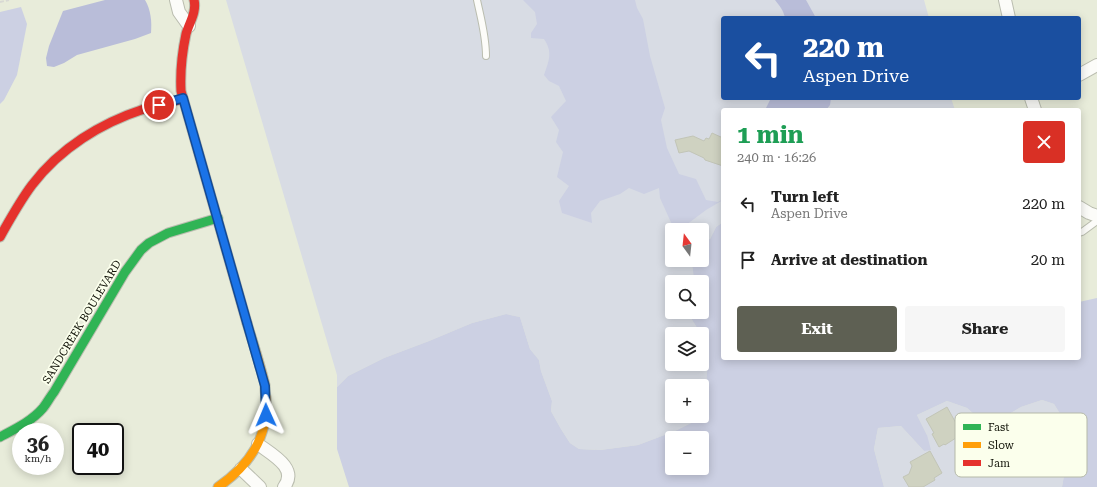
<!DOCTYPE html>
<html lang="en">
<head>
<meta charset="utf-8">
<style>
	:root { --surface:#fff; --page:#f6f6f6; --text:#222; --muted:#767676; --accent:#5e6053 }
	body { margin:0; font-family:"Roboto Serif",serif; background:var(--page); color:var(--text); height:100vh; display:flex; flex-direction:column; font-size:15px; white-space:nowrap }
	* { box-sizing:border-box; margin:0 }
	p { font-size:13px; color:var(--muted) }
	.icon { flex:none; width:22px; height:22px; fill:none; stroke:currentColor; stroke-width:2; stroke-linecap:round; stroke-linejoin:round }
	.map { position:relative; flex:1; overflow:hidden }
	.side { position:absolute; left:721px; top:108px; width:360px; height:252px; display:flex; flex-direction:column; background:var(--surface); border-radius:4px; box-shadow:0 2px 10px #0003 }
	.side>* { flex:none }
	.top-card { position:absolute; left:721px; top:16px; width:360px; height:84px; border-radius:4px; box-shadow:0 2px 10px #0003; background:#1a4fa0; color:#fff; overflow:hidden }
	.needle { width:26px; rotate:345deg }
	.controls { position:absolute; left:665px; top:223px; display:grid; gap:8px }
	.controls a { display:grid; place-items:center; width:44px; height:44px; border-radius:4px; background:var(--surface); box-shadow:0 2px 10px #0003; font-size:20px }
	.speed { position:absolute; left:12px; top:423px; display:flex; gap:8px; font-size:20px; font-weight:700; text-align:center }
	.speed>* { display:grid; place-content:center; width:52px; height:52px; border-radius:50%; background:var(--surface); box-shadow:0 2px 10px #0003; line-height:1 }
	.speed small { font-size:10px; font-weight:400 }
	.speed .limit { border:2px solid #111; border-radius:6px; background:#fff; color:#111 }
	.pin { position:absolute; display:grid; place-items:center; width:34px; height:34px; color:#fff; margin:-17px; border:2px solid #fff; border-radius:50%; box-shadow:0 1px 4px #0007 }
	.me { position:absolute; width:44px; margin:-22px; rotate:359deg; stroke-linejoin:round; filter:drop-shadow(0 0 3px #0008) }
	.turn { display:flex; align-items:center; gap:14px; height:84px; padding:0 16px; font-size:18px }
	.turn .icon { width:52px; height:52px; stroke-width:2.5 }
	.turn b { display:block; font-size:28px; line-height:34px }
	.round { display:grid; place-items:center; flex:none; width:42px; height:42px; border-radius:4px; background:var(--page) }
	.head { display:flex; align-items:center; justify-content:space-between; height:68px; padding:0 16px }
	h1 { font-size:24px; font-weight:700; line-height:30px; color:#1e9e55 }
	.button { display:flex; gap:8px; margin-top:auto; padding:8px 16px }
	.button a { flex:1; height:46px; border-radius:4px; background:var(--accent); color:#fff; font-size:16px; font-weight:700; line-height:46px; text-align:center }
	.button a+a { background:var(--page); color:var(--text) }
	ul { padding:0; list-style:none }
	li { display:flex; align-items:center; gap:12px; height:56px; padding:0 16px }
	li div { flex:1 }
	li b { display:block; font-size:15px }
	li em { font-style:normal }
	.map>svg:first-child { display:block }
</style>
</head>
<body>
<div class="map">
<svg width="1097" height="487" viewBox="0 0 1097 487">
	<rect width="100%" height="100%" fill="#e8ecda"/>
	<!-- green -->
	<g fill="#d8dce4">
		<polygon points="226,0 924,0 929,18 723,18 723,98 951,98 955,110 723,110 723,222 716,227 710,239 702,240 702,230 672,230 672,260 691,260 693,271 694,282 672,282 672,312 687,312 701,334 672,334 672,364 702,364 702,336 707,355 706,399 702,404 702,386 672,386 672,416 695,416 691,423 675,431 638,445 600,450 579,449 570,443 561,429 551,411 552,401 541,371 539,360 530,349 520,317 506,314 472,323 429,341 384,358 348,376 337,387 337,375"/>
		<polygon points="1042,400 1054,404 1062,417 1067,436 1067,458 1062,487 884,487 874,449 878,428 901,426 924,451 927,435 917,415 947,401 967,408 984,423 996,422 1021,407"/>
	</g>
	<!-- forest -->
	<g fill="#ccd0e3" fill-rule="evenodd">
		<path d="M523 0H635L637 8 643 19 650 56 665 108 661 120 667 148 679 174 696 179 706 200 718 202 723 199V200L706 210 686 225 674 229 660 198 659 188 644 194 629 188 620 194 600 201 591 213 592 223 562 213 559 201 569 186 557 177 563 152 556 142 559 130 551 117 566 101 559 86 549 81 544 75C549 61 553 52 544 39L531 38V33L537 24 535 12Z"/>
		<polygon points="21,7 27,24 17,75 4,100 0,104 0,12"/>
		<path d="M723 222V358H1079V302L1097 298V487H1062L1067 458V436L1062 417 1054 404 1042 400 1021 407 996 422 984 423 967 408 947 401 917 415 927 435 931 450 924 451 901 426 878 428 874 449 884 487H349L337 449V387L348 376 384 358 429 341 472 323 506 314 520 317 530 349 539 360 541 371 552 401 551 411 561 429 570 443 579 449 600 450 638 445 675 431 691 423 695 416H702V404L706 398 707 355 702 334H701L687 312H702V282H694L693 271 691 260H702V240L710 239 716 227ZM672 438H702V468H672Z"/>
	</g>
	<!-- water -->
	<g fill="#b9bdd9">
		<path d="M105 0H145C151 10 152 22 151 33L135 39 77 55 64 63 54 67 47 66 46 58 49 46 63 11Z"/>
		<path d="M775 0H806L816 18H785C784 11 779 5 775 0Z"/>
		<polygon points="771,98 831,98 830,105 826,110 765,110"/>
	</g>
	<!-- building -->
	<g fill="#cfd2c1" stroke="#c2c5b7">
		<polygon points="712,133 723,138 723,166 705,160 704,158 689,151 679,153 675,140 693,136 704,141 706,138 709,139"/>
		<polygon points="947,407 962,434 945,445 944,444 939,447 932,434 934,433 926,419"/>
		<polygon points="930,451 942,473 934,478 935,480 923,487 909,487 903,477 909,474 912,466 910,462"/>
	</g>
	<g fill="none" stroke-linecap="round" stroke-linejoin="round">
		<!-- lane casing -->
		<g stroke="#babdaf" stroke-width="8">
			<g id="lane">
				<path d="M477 0C481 19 486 36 486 56"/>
				<polyline points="1079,233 1082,232 1097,221"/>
			</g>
		</g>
		<!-- street casing -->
		<g stroke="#babdaf" stroke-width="14">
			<g id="street">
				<polyline points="176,0 179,12 189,26"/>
				<polyline points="1005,0 1009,18"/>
				<polyline points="1079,75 1097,65"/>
				<polyline points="1031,98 1035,110"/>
				<polyline points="1079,207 1089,213 1097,216"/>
				<path d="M258 444C271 454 299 468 284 487"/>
				<polyline points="241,469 260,487"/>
			</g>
		</g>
		<!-- fast casing -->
		<g stroke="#babdaf" stroke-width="11">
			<path id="fast" d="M0 437C15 429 32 421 43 408 47 403 50 397 54 392L125 272 141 250 149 243 168 233 218 218"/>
		</g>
		<!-- slow casing -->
		<g stroke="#babdaf" stroke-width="11">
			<path id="slow" d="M218 487C250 465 269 437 266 397 265 393 265 389 265 385 260 364 253 343 247 323"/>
		</g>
		<!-- jam casing -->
		<g stroke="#babdaf" stroke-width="11">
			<g id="jam">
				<path d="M194 0C197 12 189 23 186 34 182 53 180 72 181 91L247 323"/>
				<path d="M0 237C10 219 20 201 32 185 60 148 101 123 144 109 157 105 170 102 183 99"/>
			</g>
		</g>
		<!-- path -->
		<polyline stroke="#d8d9d4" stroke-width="2" stroke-dasharray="4 2" stroke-linecap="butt" points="0,2 9,0"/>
		<!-- lane -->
		<use href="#lane" stroke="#fcfcf9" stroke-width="6"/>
		<!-- street -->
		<use href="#street" stroke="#fcfcf9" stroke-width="12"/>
		<!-- fast -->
		<use href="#fast" stroke="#30b455" stroke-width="9"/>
		<!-- slow -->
		<use href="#slow" stroke="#ff9f0a" stroke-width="9"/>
		<!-- jam -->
		<use href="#jam" stroke="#e5322d" stroke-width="9"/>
	</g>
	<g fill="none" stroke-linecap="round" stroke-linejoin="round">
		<!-- route casing -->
		<g stroke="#114b97" stroke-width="10">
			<polyline id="route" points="159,105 183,98 265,386 266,415"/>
		</g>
		<!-- route -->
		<use href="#route" stroke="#1a73e8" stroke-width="7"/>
	</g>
	<g text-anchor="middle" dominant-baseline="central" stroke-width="3.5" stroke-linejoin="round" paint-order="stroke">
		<!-- street labels -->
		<g font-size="11" fill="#13150a" stroke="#fbffec">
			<text transform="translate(82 322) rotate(-59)">SANDCREEK BOULEVARD</text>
		</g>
	</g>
	<!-- legend -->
	<rect x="955" y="413" width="132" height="64" rx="6" fill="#fbffec" stroke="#b5b9a8" stroke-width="1"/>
	<rect x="963" y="424" width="18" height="6" fill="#30b455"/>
	<rect x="963" y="442" width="18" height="6" fill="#ff9f0a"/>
	<rect x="963" y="460" width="18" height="6" fill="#e5322d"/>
	<g font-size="11" fill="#13150a">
		<text x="988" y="431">Fast</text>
		<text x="988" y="449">Slow</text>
		<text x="988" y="467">Jam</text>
	</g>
</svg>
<div class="controls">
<a><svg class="needle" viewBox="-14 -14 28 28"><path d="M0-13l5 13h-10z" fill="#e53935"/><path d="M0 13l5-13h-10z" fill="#767676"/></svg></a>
<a><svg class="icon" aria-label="search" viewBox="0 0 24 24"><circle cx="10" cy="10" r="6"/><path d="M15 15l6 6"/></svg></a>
<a><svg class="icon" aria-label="layers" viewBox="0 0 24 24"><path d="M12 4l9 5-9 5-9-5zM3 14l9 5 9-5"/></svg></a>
<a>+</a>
<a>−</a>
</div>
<div class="speed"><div>36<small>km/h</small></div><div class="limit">40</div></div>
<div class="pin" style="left:159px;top:105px;background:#d93025"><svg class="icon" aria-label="arrive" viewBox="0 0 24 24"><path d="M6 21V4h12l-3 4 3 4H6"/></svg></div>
<svg class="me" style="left:266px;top:415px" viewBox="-20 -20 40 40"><path d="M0-17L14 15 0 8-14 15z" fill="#1a73e8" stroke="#fff" stroke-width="4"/></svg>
<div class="top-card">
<div class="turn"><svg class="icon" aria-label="left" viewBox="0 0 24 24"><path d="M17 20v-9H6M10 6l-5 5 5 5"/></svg><div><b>220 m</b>Aspen Drive</div></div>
</div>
<section class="side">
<div class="head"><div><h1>1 min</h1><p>240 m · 16:26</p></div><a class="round" style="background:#d93025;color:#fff"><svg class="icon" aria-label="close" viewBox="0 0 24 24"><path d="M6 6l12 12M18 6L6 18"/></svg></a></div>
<ul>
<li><svg class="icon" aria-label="left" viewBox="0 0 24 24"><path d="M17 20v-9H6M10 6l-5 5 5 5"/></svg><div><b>Turn left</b><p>Aspen Drive</p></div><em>220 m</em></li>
<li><svg class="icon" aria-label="arrive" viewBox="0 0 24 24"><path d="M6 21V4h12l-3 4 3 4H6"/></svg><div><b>Arrive at destination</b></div><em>20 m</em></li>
</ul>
<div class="button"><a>Exit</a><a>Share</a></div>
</section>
</div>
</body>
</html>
